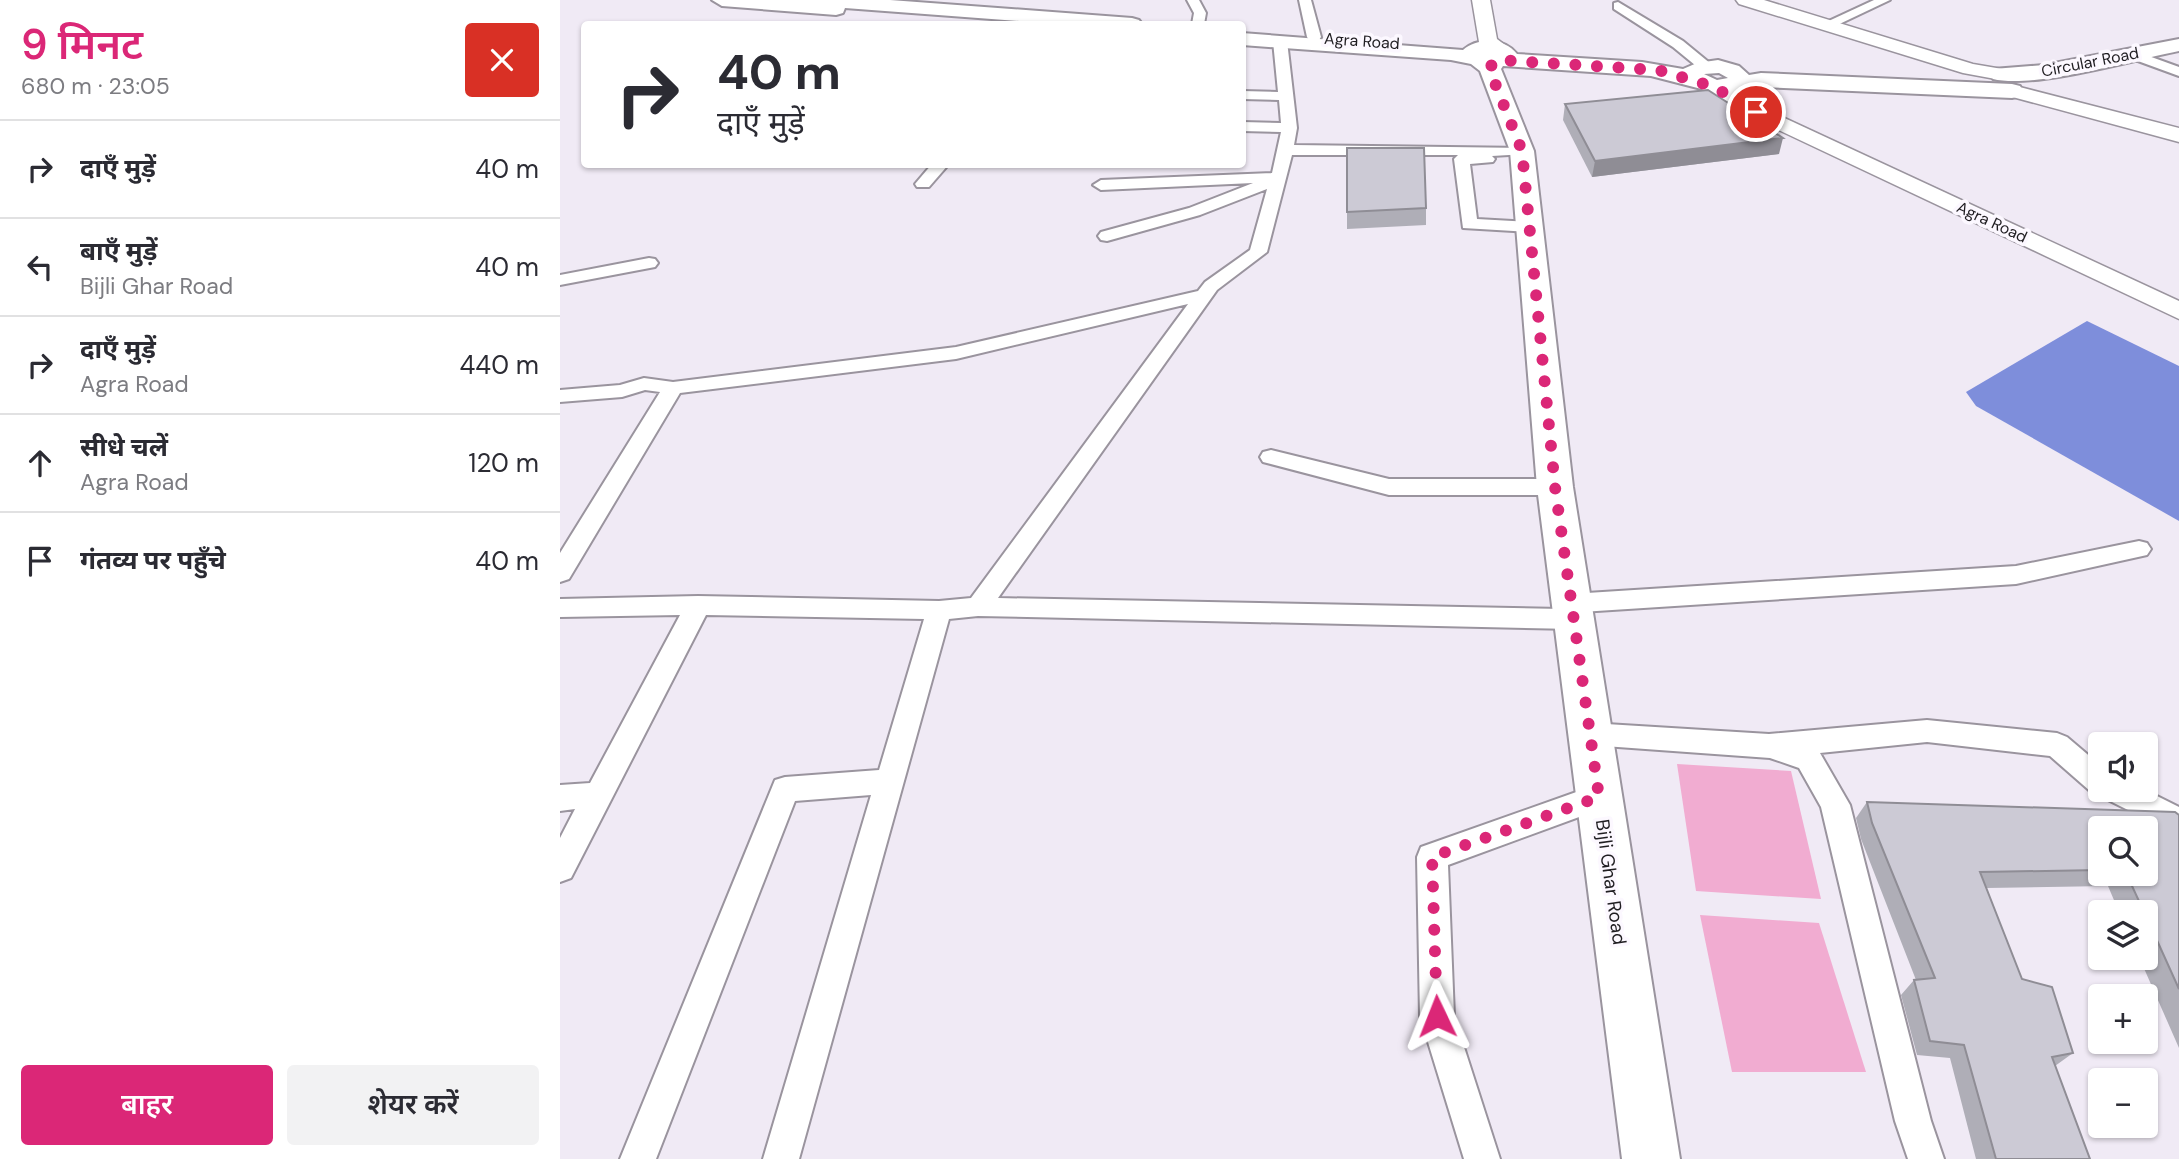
<!DOCTYPE html>
<html lang="hi">
<head>
<meta charset="utf-8">
<style>
	:root { --surface:#fff; --page:#f2f2f3; --text:#2b2b33; --muted:#7c7c81; --line:#e1e1e2; --accent:#db2777 }
	body { margin:0; font-family:"DM Sans","Noto Sans Devanagari",sans-serif; background:var(--page); color:var(--text); height:100vh; display:flex; flex-direction:column; font-size:26px; white-space:nowrap }
	* { box-sizing:border-box; margin:0 }
	p { font-size:23px; color:var(--muted) }
	.icon { flex:none; width:38px; height:38px; fill:none; stroke:currentColor; stroke-width:2; stroke-linecap:round; stroke-linejoin:round }
	.map { position:relative; flex:1; overflow:hidden }
	.drawer { display:flex; flex-direction:column; background:var(--surface); width:560px }
	.drawer>* { flex:none }
	.banner { position:absolute; left:21px; top:21px; width:665px; height:147px; border-radius:7px; box-shadow:0 2px 5px #0004; background:#fff; color:var(--text); overflow:hidden }
	.buttons { position:absolute; left:1528px; top:732px; display:grid; gap:14px }
	.buttons a { display:grid; place-items:center; width:70px; height:70px; border-radius:7px; background:var(--surface); box-shadow:0 2px 5px #0004; font-size:35px }
	.pin { position:absolute; display:grid; place-items:center; width:60px; height:60px; color:#fff; margin:-30px; border:4px solid #fff; border-radius:50%; box-shadow:0 2px 7px #0007 }
	.me { position:absolute; width:77px; margin:-38px; rotate:358deg; stroke-linejoin:round; filter:drop-shadow(0 0 5px #0008) }
	.turn { display:flex; align-items:center; gap:24px; height:147px; padding:0 21px; font-size:32px }
	.turn .icon { width:91px; height:91px; stroke-width:2.5 }
	.turn b { display:block; font-size:49px; line-height:60px }
	.round { display:grid; place-items:center; flex:none; width:74px; height:74px; border-radius:7px; background:var(--page) }
	.head { display:flex; align-items:center; justify-content:space-between; height:119px; padding:0 21px }
	h1 { font-size:42px; font-weight:600; line-height:52px; color:var(--accent) }
	.action { display:flex; gap:14px; margin-top:auto; padding:14px 21px }
	.action a { flex:1; height:80px; border-radius:7px; background:var(--accent); color:#fff; font-size:28px; font-weight:600; line-height:80px; text-align:center }
	.action a+a { background:var(--page); color:var(--text) }
	ul { padding:0; list-style:none }
	li { display:flex; align-items:center; gap:21px; height:98px; padding:0 21px; border-top:2px solid var(--line) }
	li div { flex:1 }
	li b { display:block; font-size:26px }
	li em { font-style:normal }
	main { display:flex; flex:1; min-height:0 }
	.map>svg:first-child { display:block }
</style>
</head>
<body>
<main>
<section class="drawer">
<div class="head"><div><h1>9 मिनट</h1><p>680 m · 23:05</p></div><a class="round" style="background:#d93025;color:#fff"><svg class="icon" aria-label="close" viewBox="0 0 24 24"><path d="M6 6l12 12M18 6L6 18"/></svg></a></div>
<ul>
<li><svg class="icon" aria-label="right" viewBox="0 0 24 24"><path d="M7 20v-9h11M14 6l5 5-5 5"/></svg><div><b>दाएँ मुड़ें</b></div><em>40 m</em></li>
<li><svg class="icon" aria-label="left" viewBox="0 0 24 24"><path d="M17 20v-9H6M10 6l-5 5 5 5"/></svg><div><b>बाएँ मुड़ें</b><p>Bijli Ghar Road</p></div><em>40 m</em></li>
<li><svg class="icon" aria-label="right" viewBox="0 0 24 24"><path d="M7 20v-9h11M14 6l5 5-5 5"/></svg><div><b>दाएँ मुड़ें</b><p>Agra Road</p></div><em>440 m</em></li>
<li><svg class="icon" aria-label="ahead" viewBox="0 0 24 24"><path d="M12 20V5M6 11l6-6 6 6"/></svg><div><b>सीधे चलें</b><p>Agra Road</p></div><em>120 m</em></li>
<li><svg class="icon" aria-label="arrive" viewBox="0 0 24 24"><path d="M6 21V4h12l-3 4 3 4H6"/></svg><div><b>गंतव्य पर पहुँचे</b></div><em>40 m</em></li>
</ul>
<div class="action"><a>बाहर</a><a>शेयर करें</a></div>
</section>
<div class="map">
<svg width="1619" height="1159" viewBox="0 0 1619 1159">
	<rect width="100%" height="100%" fill="#f0eaf5"/>
	<!-- green -->
	<g fill="#f1acd1">
		<polygon points="1117,764 1231,771 1261,899 1136,891"/>
		<polygon points="1140,915 1259,923 1306,1072 1172,1072"/>
	</g>
	<!-- water -->
	<polygon fill="#7e8edb" points="1527,321 1619,366 1619,521 1416,406 1406,392"/>
	<g fill="none" stroke-linecap="round" stroke-linejoin="round">
		<!-- minor casing -->
		<g stroke="#9a949e" stroke-width="4">
			<g id="minor">
				<polygon points="627,0 639,0 646,13 644,24 632,24 634,13"/>
				<polygon points="739,0 751,0 761,37 759,40 749,40 747,37"/>
				<polygon points="1314,0 1330,0 1271,28 1266,29 1260,25"/>
				<polygon points="1058,2 1123,41 1151,64 1151,70 1141,70 1113,47 1054,9 1054,3"/>
				<polygon points="720,37 727,41 737,128 734,145 967,148 970,151 967,154 932,156 935,159 933,162 910,164 917,219 969,222 978,227 969,232 903,228 894,159 898,155 732,155 707,252 657,290 438,598 1002,609 999,603 1002,596 1011,594 1456,566 1579,541 1587,543 1591,549 1587,555 1456,584 1021,612 1027,619 1023,626 1014,629 418,616 389,619 239,1159 203,1159 311,795 235,801 96,1159 60,1159 215,780 225,777 319,770 364,619 146,615 11,878 0,882 0,838 15,809 0,811 0,785 30,783 120,615 0,617 0,599 138,596 379,601 411,598 628,304 396,359 120,393 9,579 0,582 0,553 100,392 85,390 62,397 0,402 0,390 60,385 84,378 113,382 396,347 638,291 645,282 690,250 707,189 640,215 547,241 541,240 538,236 541,232 629,208 693,183 541,190 533,185 541,180 712,173 721,132 682,131 682,122 721,123 719,100 682,99 682,91 718,92 713,41"/>
				<polygon points="1572,50 1619,67 1619,76 1567,57 1565,54"/>
				<polygon points="372,164 389,164 369,187 357,187 355,184"/>
				<polygon points="89,258 95,259 98,263 95,267 0,285 0,275"/>
				<polygon points="711,450 829,479 995,479 1003,482 1006,487 1003,492 995,495 829,495 703,462 700,457 703,452"/>
				<polygon points="1367,720 1497,733 1507,737 1540,765 1540,789 1583,789 1619,807 1619,840 1609,836 1600,826 1544,798 1542,794 1530,791 1490,756 1367,742 1260,753 1290,805 1371,1121 1384,1159 1348,1159 1335,1121 1261,807 1239,768 1210,758 1030,745 1020,742 1016,734 1020,726 1030,723 1209,734"/>
				<polygon points="1039,784 1049,788 1054,797 1049,806 888,865 894,1016 940,1159 904,1159 860,1016 857,857 861,847"/>
			</g>
		</g>
		<!-- secondary casing -->
		<g stroke="#9a949e" stroke-width="3">
			<g id="secondary">
				<polygon points="912,0 930,0 937,39 949,48 946,52 932,52 919,42"/>
				<polygon points="1176,0 1204,0 1413,64 1448,70 1451,74 1448,78 1441,80 1403,73 1179,4"/>
				<path d="M1145 78 1170 87 1203 108 1619 301V319L1189 116C1179 110 1139 89 1135 84L1138 80Z"/>
				<polygon points="1452,85 1619,128 1619,142 1445,95 1442,91 1445,87"/>
			</g>
		</g>
		<!-- primary casing -->
		<g stroke="#9a949e" stroke-width="4">
			<g id="primary">
				<polygon points="152,0 330,0 572,18 579,20 582,24 499,24 285,8 283,13 276,15 162,6"/>
				<path d="M682 33 903 50C918 37 945 38 957 54L1082 62 1123 69 1137 63 1158 60 1179 66 1189 75 1201 73 1452 84 1460 86 1463 91 1460 96 1452 98 1201 87 1157 93 1091 76 943 66 941 69 974 151 1013 487 1120 1159H1062L977 487 950 151 920 71 911 64 891 60 682 45ZM1159 73 1168 78 1157 80 1144 74Z"/>
				<path d="M1619 39V51C1574 60 1474 89 1433 79L1430 74 1433 69 1484 65Z"/>
			</g>
		</g>
		<!-- minor -->
		<use href="#minor" fill="#fff" fill-rule="evenodd"/>
		<!-- secondary -->
		<use href="#secondary" fill="#fff" fill-rule="evenodd"/>
		<!-- primary -->
		<use href="#primary" fill="#fff" fill-rule="evenodd"/>
	</g>
	<!-- wall -->
	<g fill="#afaeb7" fill-rule="evenodd">
		<polygon points="1005,104 1219,154 1032,177 1003,120"/>
		<polygon points="787,148 866,208 866,225 787,229"/>
		<path d="M1307 802 1619 815V1048L1579 957H1586V912H1559L1548 886 1426 888 1462 979 1513 1053 1495 1066 1530 1159H1416L1390 1058 1357 1055 1341 995 1354 980H1356L1301 839 1296 818ZM1540 828 1586 873H1540Z"/>
	</g>
	<!-- shaded-wall -->
	<polygon fill="#8f8d95" points="1223,138 1219,154 1032,177 1035,161"/>
	<!-- building -->
	<g fill="#cccad5" stroke="#8f8d95" stroke-width="2">
		<polygon points="1148,90 1223,138 1035,161 1005,104"/>
		<polygon points="787,148 864,148 866,208 787,212"/>
		<polygon points="1307,802 1615,812 1619,815 1619,989 1586,916 1586,912 1584,912 1566,873 1586,873 1586,828 1540,828 1540,870 1420,872 1462,979 1492,987 1513,1053 1492,1057 1530,1159 1436,1159 1404,1045 1370,1041 1354,980 1375,978 1312,823"/>
	</g>
	<g fill="none" stroke-linecap="round" stroke-linejoin="round">
		<!-- route -->
		<polyline stroke="#db2777" stroke-width="12" stroke-dasharray="0 21.6" points="877,1016 872,857 1039,797 995,487 962,151 929,68 937,60 1098,70 1154,87 1196,112"/>
	</g>
	<g text-anchor="middle" dominant-baseline="central" stroke-width="7" stroke-linejoin="round" paint-order="stroke">
		<!-- far-street labels -->
		<g font-size="16" fill="#201e22" stroke="#fcf8ff">
			<text transform="translate(802 41) rotate(4)">Agra Road</text>
			<text transform="translate(1530 62) rotate(-11)">Circular Road</text>
			<text transform="translate(1432 222) rotate(25)">Agra Road</text>
		</g>
		<!-- street labels -->
		<g font-size="19" fill="#201e22" stroke="#fcf8ff">
			<text transform="translate(1051 882) rotate(82)">Bijli Ghar Road</text>
		</g>
	</g>
</svg>
<div class="buttons">
<a><svg class="icon" aria-label="sound" viewBox="0 0 24 24"><path d="M4 9h4l5-4v14l-5-4H4zM17 9q2 3 0 6"/></svg></a>
<a><svg class="icon" aria-label="search" viewBox="0 0 24 24"><circle cx="10" cy="10" r="6"/><path d="M15 15l6 6"/></svg></a>
<a><svg class="icon" aria-label="layers" viewBox="0 0 24 24"><path d="M12 4l9 5-9 5-9-5zM3 14l9 5 9-5"/></svg></a>
<a>+</a>
<a>−</a>
</div>
<div class="pin" style="left:1196px;top:112px;background:#d93025"><svg class="icon" aria-label="arrive" viewBox="0 0 24 24"><path d="M6 21V4h12l-3 4 3 4H6"/></svg></div>
<svg class="me" style="left:877px;top:1016px" viewBox="-20 -20 40 40"><path d="M0-17L14 15 0 8-14 15z" fill="#db2777" stroke="#fff" stroke-width="4"/></svg>
<div class="banner">
<div class="turn"><svg class="icon" aria-label="right" viewBox="0 0 24 24"><path d="M7 20v-9h11M14 6l5 5-5 5"/></svg><div><b>40 m</b>दाएँ मुड़ें</div></div>
</div>
</div>
</main>
</body>
</html>
